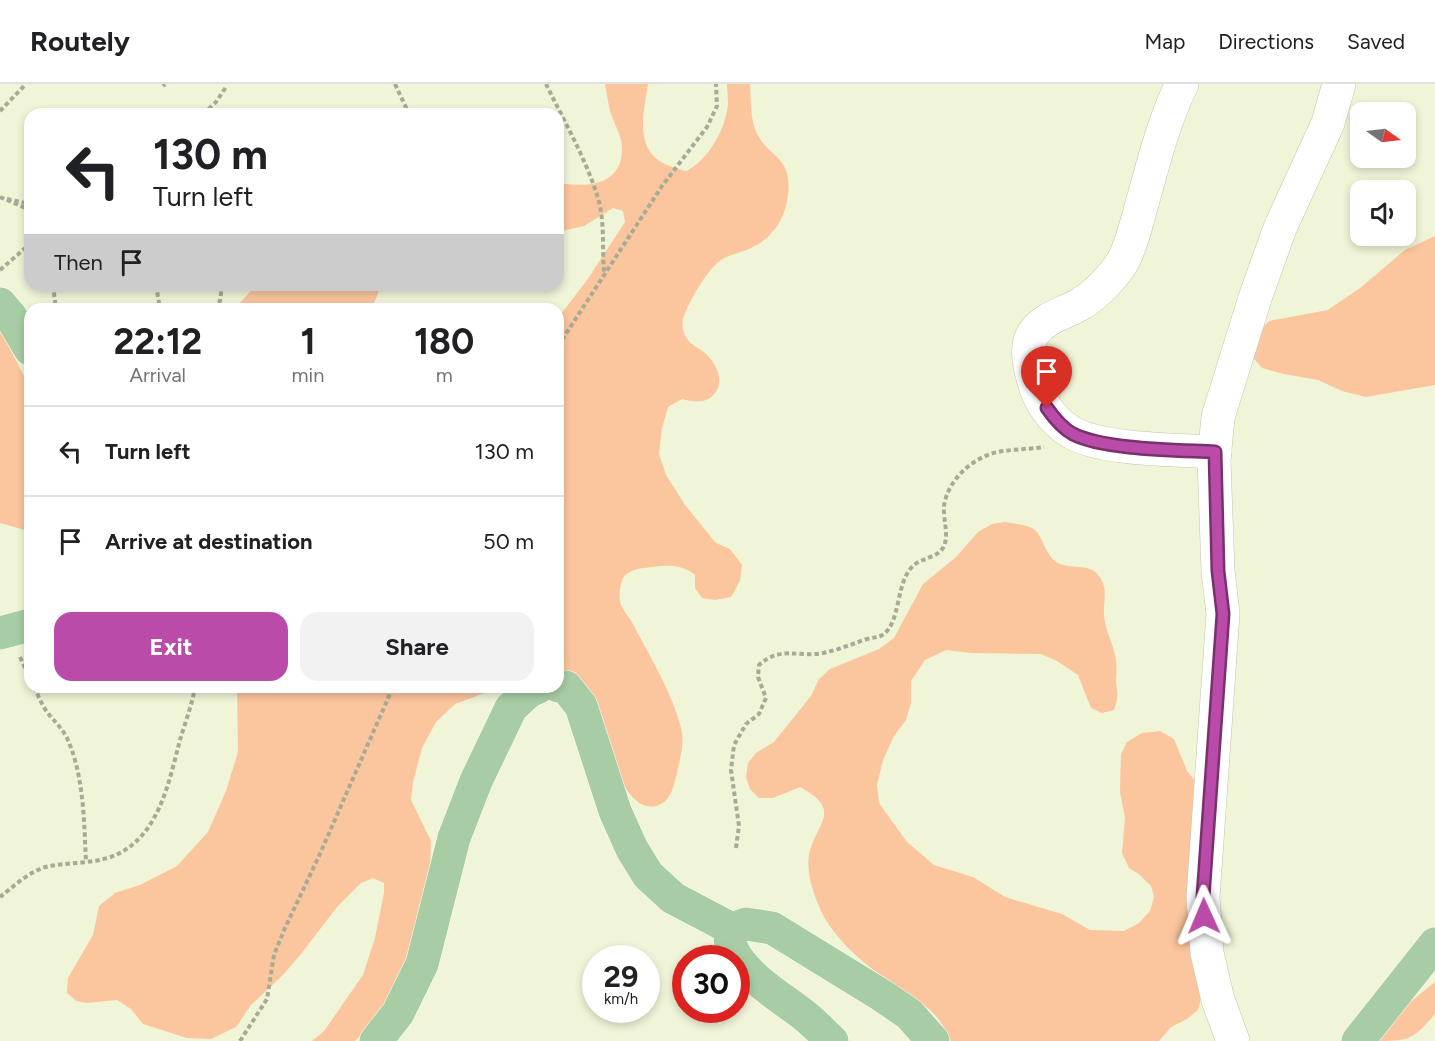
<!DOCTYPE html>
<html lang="en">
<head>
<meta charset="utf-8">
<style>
	:root { --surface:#fff; --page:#f2f2f2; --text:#202124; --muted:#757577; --line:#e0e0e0; --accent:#ba4ba8 }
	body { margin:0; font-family:Figtree,sans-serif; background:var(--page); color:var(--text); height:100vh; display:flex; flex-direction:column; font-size:22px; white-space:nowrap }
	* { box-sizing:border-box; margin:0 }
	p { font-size:20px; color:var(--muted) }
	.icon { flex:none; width:33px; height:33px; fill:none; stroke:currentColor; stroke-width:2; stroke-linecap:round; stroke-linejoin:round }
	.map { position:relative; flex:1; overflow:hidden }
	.panel { position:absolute; left:24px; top:219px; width:540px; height:390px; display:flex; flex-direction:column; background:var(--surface); border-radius:18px; box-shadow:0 3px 9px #0003 }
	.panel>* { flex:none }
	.banner { position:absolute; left:24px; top:24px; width:540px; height:183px; border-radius:18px; box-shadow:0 3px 9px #0003; background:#fff; color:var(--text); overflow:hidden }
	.needle { width:39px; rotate:104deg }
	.controls { position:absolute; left:1350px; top:18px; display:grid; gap:12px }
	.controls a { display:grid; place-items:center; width:66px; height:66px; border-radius:12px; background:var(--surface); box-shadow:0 3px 9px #0003; font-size:30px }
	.speed { position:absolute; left:582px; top:861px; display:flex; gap:12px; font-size:30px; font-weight:700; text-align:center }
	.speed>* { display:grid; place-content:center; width:78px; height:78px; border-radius:50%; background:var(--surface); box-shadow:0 3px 9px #0003; line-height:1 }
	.speed small { font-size:15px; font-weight:400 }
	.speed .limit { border:9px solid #d22; background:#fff; color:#111 }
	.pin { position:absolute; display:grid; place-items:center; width:51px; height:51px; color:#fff; margin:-62px -26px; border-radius:50% 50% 50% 0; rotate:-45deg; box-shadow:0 0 6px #0007 }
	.pin .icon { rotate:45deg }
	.me { position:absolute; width:66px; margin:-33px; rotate:359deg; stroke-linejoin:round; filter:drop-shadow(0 0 4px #0008) }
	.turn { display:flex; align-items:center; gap:21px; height:126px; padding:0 30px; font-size:27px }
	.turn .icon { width:78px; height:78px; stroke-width:2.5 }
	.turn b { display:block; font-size:42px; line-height:51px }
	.then { display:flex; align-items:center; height:57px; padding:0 30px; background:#0003; gap:12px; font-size:22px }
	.eta { display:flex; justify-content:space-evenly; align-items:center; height:102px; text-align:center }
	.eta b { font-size:36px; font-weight:700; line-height:42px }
	.button { display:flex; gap:12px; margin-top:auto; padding:12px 30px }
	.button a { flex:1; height:69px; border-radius:18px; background:var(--accent); color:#fff; font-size:24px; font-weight:700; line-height:69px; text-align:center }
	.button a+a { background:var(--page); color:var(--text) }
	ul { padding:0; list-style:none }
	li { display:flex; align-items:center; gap:18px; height:90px; padding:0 30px; border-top:2px solid var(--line) }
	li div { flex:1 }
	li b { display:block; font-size:22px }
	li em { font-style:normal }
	header { display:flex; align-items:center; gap:36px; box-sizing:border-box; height:84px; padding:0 30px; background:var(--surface); border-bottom:2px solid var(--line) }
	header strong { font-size:28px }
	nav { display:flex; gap:33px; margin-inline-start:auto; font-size:21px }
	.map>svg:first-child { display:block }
</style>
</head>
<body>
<header>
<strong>Routely</strong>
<nav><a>Map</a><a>Directions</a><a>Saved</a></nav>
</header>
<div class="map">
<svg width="1435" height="957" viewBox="0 0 1435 957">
	<rect width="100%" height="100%" fill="#f0f5d8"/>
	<!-- green -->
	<g fill="#fbc59d">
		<path d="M605 0H648C644 27 634 63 663 79 670 83 679 85 686 87 708 77 726 44 728 20 728 13 727 6 727 0H750C751 15 750 31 755 45 766 74 793 70 788 111 785 135 773 154 751 164 741 169 730 170 721 176 707 186 692 213 685 229 681 238 682 247 687 255 691 261 699 264 705 269 716 279 725 296 715 309 707 320 694 318 682 315L668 323 662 344 659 370 666 391 685 421 716 459 730 465 742 481 740 497 731 513 715 516 702 514 695 504V491C682 480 668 481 652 483 642 484 629 485 623 494 620 501 618 514 621 521 624 528 630 534 633 540 650 573 672 608 681 644 685 659 680 674 677 689 674 700 672 714 661 720 619 741 598 626 587 604 581 593 569 587 558 583V234L587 196 625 138 623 127 613 124 584 142 558 148V99C586 103 620 103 622 67 623 53 614 40 610 27 608 19 607 9 605 0Z"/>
		<polygon points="1435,152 1435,301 1366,313 1342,307 1318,296 1284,290 1262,284 1250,270 1254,253 1269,237 1328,226 1360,204 1405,166"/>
		<polygon points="260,201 381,201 372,225 234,225 249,209"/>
		<polygon points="0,245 30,304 30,446 25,446 0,439"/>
		<path d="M1005 438C1014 440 1028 440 1036 447 1044 456 1045 470 1056 478 1071 487 1092 477 1101 495 1108 508 1103 518 1104 531 1105 547 1114 561 1116 576 1117 584 1116 592 1116 599 1118 610 1118 615 1114 626L1102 629 1091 624 1078 591 1057 577 1041 570 971 569 946 566 925 576 911 597V619L906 636 894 652 883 676 877 701 879 719 907 758 934 781 973 793 1005 813 1062 830 1090 846 1124 847 1139 839 1150 827 1154 813 1151 802 1140 791 1129 784 1122 769 1125 734 1120 708 1121 670 1127 658 1142 649 1160 647 1174 655 1187 687 1196 698 1188 843 1202 910 1198 926 1187 935 1171 943 1159 957H951C946 948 941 937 934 930 919 915 899 904 882 892 859 876 835 854 822 829 814 812 806 790 809 771 816 738 844 727 800 703L773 714H759L750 705 746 693 748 679 756 669 774 658 811 612 819 595 830 585 879 565 894 554 923 500 956 473 978 448 992 440Z"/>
		<polygon points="237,603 501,603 455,620 436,638 422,664 413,698 411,716 431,757 430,785 412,867 374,939 355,957 312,957 324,947 363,891 375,854 384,809 384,799 373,794 361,799 337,823 301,870 283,891 251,921 236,943 211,955 187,954 143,940 131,925 117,916 87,919 76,917 67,909 68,894 93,851 99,822 115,809 140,801 177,782 208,748 226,707 238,668"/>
		<path d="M1435 898V930C1412 957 1408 957 1373 957L1403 924Z"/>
	</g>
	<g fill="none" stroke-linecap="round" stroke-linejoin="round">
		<!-- minor casing -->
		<g stroke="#c1c6aa" stroke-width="34">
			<g id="minor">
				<path d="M1182 0C1164 36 1154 77 1143 116 1137 136 1133 158 1123 177 1114 192 1097 210 1082 219 1065 230 1045 232 1033 250 1025 263 1029 281 1033 294 1038 316 1052 337 1071 348 1099 366 1180 366 1215 368"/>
				<polyline points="1233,957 1218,916 1207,869 1203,813 1223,530 1218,487 1214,376 1218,333 1255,214 1280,144 1328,39 1339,0"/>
			</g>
		</g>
		<!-- major casing -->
		<g stroke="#fff" stroke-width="34">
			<g id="major">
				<polyline points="0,220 11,233 30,265"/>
				<polyline points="0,549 30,541"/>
				<polyline points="558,602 566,603 581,622 615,727 632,765 648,791 673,814 732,845 746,840 772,844 881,911 909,930 933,957"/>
				<path d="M732 845C730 853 729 859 733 867 746 893 782 914 805 932 814 939 823 949 832 957"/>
				<polyline points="376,957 398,929 422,880 454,754 476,697 511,624 528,608 539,603"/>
				<polyline points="1358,957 1435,860"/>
			</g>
		</g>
		<!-- path -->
		<g stroke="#a7ab95" stroke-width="4" stroke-dasharray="4.5 3" stroke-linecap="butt">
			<polyline points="395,0 409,30"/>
			<path d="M546 0C564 37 586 75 598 114 605 138 602 164 604 188"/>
			<polyline points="163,2 165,0"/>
			<polyline points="0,27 26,0"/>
			<polyline points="203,30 216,18 226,3"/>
			<polyline points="0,113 30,126"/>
			<polyline points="7,115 30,120"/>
			<polyline points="0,186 30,160"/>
			<polyline points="53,201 56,225"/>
			<polyline points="156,201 160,225"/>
			<polyline points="214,225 220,217 222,201"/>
			<polyline points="558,262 662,102 707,43 717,22 716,0"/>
			<polyline points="20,573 30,594"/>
			<path d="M34 603C38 611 42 621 47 628 54 637 62 644 67 654 84 691 84 738 86 778"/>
			<path d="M736 764 739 742 731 686 734 661 746 640 759 630 766 614 758 593 759 581C781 561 799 574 823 569 838 566 852 560 867 555 875 553 881 554 887 547 900 532 897 500 911 484 920 473 938 475 944 462 949 451 943 435 944 422 948 394 976 370 1004 367 1017 365 1031 365 1044 363"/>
			<path d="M0 813C14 802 32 785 50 782 72 778 97 780 118 770 160 749 169 697 180 656 185 639 192 621 195 603"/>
			<polyline points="240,957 267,915 274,871 285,844 319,772 393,603"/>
		</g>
		<!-- minor -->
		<use href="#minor" stroke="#fff" stroke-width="33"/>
		<!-- major -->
		<use href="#major" stroke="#a8cda5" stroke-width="33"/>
	</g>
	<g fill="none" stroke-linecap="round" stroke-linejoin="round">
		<!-- route casing -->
		<g stroke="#79316d" stroke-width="15">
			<path id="route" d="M1047 324C1054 334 1062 344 1073 350 1105 366 1178 366 1215 368L1218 487 1223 530 1203 813 1204 832"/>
		</g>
		<!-- route -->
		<use href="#route" stroke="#ba4ba8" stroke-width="10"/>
	</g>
</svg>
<div class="controls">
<a><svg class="needle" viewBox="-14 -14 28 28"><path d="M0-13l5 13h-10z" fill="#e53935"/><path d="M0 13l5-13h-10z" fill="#757577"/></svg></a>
<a><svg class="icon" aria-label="sound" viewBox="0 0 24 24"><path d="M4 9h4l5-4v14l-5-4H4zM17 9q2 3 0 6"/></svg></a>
</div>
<div class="speed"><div>29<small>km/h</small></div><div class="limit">30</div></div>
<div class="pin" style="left:1047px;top:324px;background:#d93025"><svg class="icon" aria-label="arrive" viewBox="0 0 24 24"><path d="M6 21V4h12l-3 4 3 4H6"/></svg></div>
<svg class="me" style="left:1204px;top:832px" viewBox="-20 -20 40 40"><path d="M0-17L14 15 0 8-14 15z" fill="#ba4ba8" stroke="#fff" stroke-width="4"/></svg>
<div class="banner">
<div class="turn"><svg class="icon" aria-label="left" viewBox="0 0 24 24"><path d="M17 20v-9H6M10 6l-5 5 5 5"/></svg><div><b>130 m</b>Turn left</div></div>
<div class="then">Then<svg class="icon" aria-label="arrive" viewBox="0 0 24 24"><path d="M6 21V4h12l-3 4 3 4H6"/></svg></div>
</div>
<section class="panel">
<div class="eta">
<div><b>22:12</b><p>Arrival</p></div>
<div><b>1</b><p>min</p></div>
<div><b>180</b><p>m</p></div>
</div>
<ul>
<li><svg class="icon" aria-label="left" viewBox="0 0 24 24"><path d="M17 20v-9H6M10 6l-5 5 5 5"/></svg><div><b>Turn left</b></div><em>130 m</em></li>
<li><svg class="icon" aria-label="arrive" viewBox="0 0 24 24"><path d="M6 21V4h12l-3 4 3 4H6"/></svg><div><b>Arrive at destination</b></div><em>50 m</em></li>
</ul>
<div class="button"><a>Exit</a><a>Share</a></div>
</section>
</div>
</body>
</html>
